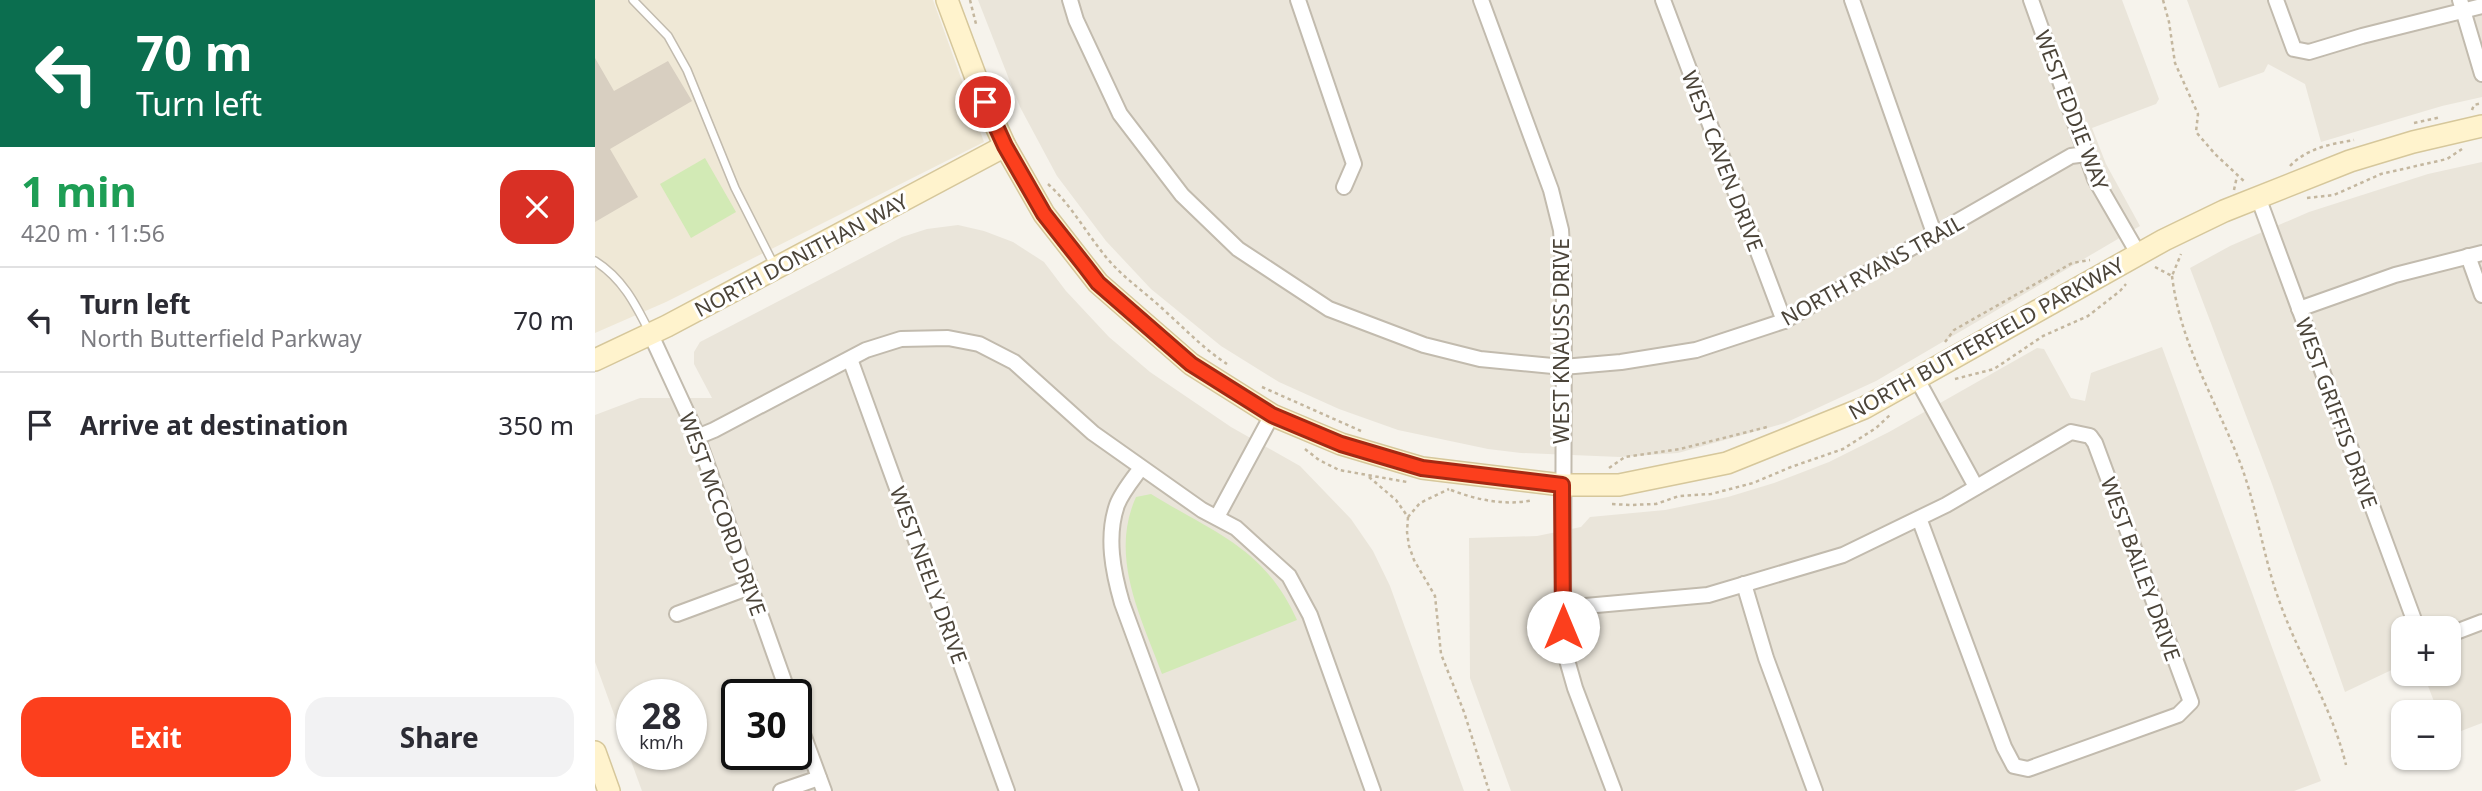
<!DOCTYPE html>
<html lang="en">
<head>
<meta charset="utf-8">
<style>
	:root { --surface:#fff; --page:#f2f2f3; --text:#2b2b33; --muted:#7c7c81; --line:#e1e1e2; --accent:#fc3f1d }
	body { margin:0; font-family:"Noto Sans",sans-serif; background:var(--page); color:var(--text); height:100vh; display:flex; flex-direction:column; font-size:26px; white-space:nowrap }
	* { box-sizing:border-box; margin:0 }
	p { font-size:23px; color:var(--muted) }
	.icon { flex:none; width:38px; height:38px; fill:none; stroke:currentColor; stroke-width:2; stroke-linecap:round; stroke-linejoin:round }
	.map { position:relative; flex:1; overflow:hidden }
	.details { display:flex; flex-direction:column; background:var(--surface); width:595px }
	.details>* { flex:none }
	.banner { background:#0b6e4f; color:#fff; overflow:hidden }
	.fabs { position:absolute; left:1796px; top:616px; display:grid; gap:14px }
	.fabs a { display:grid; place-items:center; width:70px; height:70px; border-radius:14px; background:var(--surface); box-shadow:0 2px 5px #0004; font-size:35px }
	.speed { position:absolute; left:21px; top:679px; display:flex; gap:14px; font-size:35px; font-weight:700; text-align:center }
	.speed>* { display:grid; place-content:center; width:91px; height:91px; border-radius:50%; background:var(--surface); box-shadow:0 2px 5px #0004; line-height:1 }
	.speed small { font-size:18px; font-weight:400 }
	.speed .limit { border:4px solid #111; border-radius:10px; background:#fff; color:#111 }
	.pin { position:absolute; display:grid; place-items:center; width:60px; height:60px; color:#fff; margin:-30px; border:4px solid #fff; border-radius:50%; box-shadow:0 2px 7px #0007 }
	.me { position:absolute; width:77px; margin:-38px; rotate:0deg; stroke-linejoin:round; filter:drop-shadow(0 0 5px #0008) }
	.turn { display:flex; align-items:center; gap:24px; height:147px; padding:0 21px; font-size:32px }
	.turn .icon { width:91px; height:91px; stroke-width:2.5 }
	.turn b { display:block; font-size:49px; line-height:60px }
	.round { display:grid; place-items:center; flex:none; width:74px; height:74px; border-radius:21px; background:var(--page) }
	.headline { display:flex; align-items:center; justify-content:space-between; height:119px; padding:0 21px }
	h1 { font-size:42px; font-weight:700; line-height:52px; color:#1e9e55 }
	.primary-button { display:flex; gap:14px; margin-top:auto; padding:14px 21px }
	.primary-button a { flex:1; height:80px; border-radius:21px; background:var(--accent); color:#fff; font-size:28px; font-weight:700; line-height:80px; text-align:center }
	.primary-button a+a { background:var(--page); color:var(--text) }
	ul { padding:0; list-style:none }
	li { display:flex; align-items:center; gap:21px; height:105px; padding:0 21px; border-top:2px solid var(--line) }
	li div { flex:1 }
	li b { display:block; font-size:26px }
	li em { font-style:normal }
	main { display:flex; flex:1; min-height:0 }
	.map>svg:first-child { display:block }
</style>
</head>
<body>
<main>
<section class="details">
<div class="banner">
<div class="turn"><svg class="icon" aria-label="left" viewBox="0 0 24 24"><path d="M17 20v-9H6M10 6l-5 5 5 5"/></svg><div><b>70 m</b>Turn left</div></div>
</div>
<div class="headline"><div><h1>1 min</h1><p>420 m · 11:56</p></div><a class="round" style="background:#d93025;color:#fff"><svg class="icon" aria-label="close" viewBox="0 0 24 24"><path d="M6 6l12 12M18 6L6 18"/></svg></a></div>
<ul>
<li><svg class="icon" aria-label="left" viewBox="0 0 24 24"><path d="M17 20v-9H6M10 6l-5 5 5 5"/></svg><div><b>Turn left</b><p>North Butterfield Parkway</p></div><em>70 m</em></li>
<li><svg class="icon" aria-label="arrive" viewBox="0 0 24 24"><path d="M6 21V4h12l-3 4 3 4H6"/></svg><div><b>Arrive at destination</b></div><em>350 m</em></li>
</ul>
<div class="primary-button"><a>Exit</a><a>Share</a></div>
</section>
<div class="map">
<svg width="1887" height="791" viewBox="0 0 1887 791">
	<rect width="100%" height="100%" fill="#f6f3ec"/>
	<!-- residential -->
	<g fill="#eae5da" fill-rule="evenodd">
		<polygon points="383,0 1527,0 1564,99 1561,104 1497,128 1511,164 1545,226 1281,381 1190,423 1083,453 1025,457 926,453 893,449 803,430 744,409 684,382 626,346 556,289 511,241 462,176 425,107"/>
		<polygon points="1592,0 1887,0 1887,97 1847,106 1726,142 1710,84 1673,64 1669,72 1624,88"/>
		<polygon points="1887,162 1887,723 1853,736 1853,712 1843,712 1830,678 1822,674 1853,674 1853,628 1808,628 1808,667 1805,666 1750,692 1677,484 1595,268 1635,246 1714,212 1833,174"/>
		<path d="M363 225 389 231 418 242 449 262 471 291 514 337 555 372 636 427 705 466 756 519 778 551 795 586 869 791H47L0 662V415L45 398H117L99 364V352L105 342 307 237 332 229ZM37 695H96V754H37ZM142 695H201V754H142Z"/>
		<polygon points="1567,347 1726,781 1699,791 916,791 875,678 874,538 942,536 986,527 995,517 1070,510 1133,497 1179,483 1234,462 1294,432 1442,348 1449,349 1476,398 1490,401 1496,373"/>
	</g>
	<!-- education -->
	<polygon fill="#efe8d6" points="0,0 338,0 389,142 71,302 0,333"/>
	<!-- green -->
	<g fill="#d2eab5">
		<polygon points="110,158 141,212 96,238 65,184"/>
		<path d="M556 494C619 533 669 547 702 620L567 674C546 617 514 557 541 497Z"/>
	</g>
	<!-- building -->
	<polygon fill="#d8cfc1" points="0,58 19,91 73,61 97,101 15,149 43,197 0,222"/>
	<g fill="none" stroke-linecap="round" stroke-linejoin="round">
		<!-- lane casing -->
		<g stroke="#c2bbae" stroke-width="10">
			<g id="lane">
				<polyline points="38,0 73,36 92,70 140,188 179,265"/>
				<path d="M0 261C27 278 40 303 54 331"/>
			</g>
		</g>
		<!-- street casing -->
		<g stroke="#c2bbae" stroke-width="18">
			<g id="street">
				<polyline points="475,0 481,20 525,114 587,195 643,249 734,309 829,345 885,359 968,367 1026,362 1101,350 1189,321 1476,156 1491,154"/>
				<polyline points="703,0 759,164 749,187"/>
				<polyline points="886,0 956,190 966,230 969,278 968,646 980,688 1019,791"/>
				<polyline points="1068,0 1189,321"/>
				<polyline points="1257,0 1340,236"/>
				<polyline points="1436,0 1500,179 1544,255"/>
				<polyline points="1681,0 1699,49 1714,52 1767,36 1887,6"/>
				<polyline points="1865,0 1887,74"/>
				<polyline points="1663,197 1822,628"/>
				<polyline points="1873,256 1887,295"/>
				<polyline points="1704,309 1800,275 1887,253"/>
				<polyline points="56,335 99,428 194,695"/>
				<polyline points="255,359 412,791"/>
				<polyline points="1322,379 1381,487"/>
				<polyline points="102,437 119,430 271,350 306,339 353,338 384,344 419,362 498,433 607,510 641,528 694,576 715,615 778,791"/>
				<path d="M546 468C538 479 527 492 522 505 511 537 518 572 527 603L596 791"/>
				<polyline points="622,517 677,415"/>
				<polyline points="1149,584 1171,658 1220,791"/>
				<polyline points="968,608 1113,595 1248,555 1351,505 1476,432 1495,436 1500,443 1596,702 1583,715 1433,769 1419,766 1409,747 1324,518"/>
				<polyline points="82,614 155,587"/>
				<polyline points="1853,635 1887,622"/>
				<polyline points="201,715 229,791"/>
				<polyline points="186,791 224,778"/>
			</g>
		</g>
		<!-- secondary casing -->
		<g stroke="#d6c79b" stroke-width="24">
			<g id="secondary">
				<polyline points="352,0 390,102 410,146 449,214 503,283 596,364 677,415 746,444 827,468 967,485 1024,485 1132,463 1269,408 1569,240 1629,211 1755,161 1818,142 1887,126"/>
				<polyline points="0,360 72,326 410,146"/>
				<polyline points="0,752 14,791"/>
			</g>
		</g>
		<!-- path -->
		<g stroke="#c4b79f" stroke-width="2.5" stroke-dasharray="3.5 3.5" stroke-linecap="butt">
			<polyline points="375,0 381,24"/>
			<polyline points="1568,0 1574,22 1580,63 1603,114 1601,132 1620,154 1651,183"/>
			<polyline points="1877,110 1879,105 1887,103"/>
			<polyline points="1819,123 1846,117"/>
			<path d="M1695 166C1712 148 1736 144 1759 140"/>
			<path d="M453 184C475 204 489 229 507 252 525 276 549 291 570 311 591 330 609 349 632 364"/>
			<polyline points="1639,190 1642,176"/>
			<polyline points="1712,198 1739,195 1786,174 1852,159 1867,149"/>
			<polyline points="1560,267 1577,276 1586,254"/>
			<path d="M1577 276C1585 342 1618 395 1642 455 1662 503 1667 555 1685 603 1705 659 1737 707 1751 765"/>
			<polyline points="1350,342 1359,330 1477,263 1495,260"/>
			<polyline points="1360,379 1399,369 1448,336 1493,316 1525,291 1531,284"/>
			<polyline points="667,387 766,431"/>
			<polyline points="710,449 724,460 744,470 812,482"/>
			<polyline points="1014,468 1030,457 1085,449 1172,427"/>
			<polyline points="774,477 801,500 813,517 825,503 854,489"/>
			<path d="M856 490C882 500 911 506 938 500"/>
			<polyline points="1017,504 1035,505 1061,504 1084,496 1116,494 1158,483 1196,467 1248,449 1281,428 1296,414"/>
			<polyline points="813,517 812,532 814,546 819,560 840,596 846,654 869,712 894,791"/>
		</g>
		<!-- lane -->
		<use href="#lane" stroke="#fff" stroke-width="7"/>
		<!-- street -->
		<use href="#street" stroke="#fff" stroke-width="14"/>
		<!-- secondary -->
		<use href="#secondary" stroke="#fff3cd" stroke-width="21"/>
	</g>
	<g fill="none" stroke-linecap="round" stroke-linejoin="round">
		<!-- route casing -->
		<g stroke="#a42913" stroke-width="18">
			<polyline id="route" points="390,102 410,146 449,214 490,266 503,283 596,364 677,415 746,444 827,468 967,485 968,627"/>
		</g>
		<!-- route -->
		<use href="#route" stroke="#fc3f1d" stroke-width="12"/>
	</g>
	<g text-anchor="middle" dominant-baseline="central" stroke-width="6" stroke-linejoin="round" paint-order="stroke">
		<!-- street labels -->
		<g font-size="21" fill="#4b4439" stroke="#fff">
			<text transform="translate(1477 110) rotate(69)">WEST EDDIE WAY</text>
			<text transform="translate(1128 161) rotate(69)">WEST CAVEN DRIVE</text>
			<text transform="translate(206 255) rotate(-28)">NORTH DONITHAN WAY</text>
			<text transform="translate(1277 270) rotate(-29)">NORTH RYANS TRAIL</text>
			<text transform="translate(1391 338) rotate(-29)">NORTH BUTTERFIELD PARKWAY</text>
			<text transform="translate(966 341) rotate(-90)">WEST KNAUSS DRIVE</text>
			<text transform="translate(1742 413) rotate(70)">WEST GRIFFIS DRIVE</text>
			<text transform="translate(128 514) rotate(70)">WEST MCCORD DRIVE</text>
			<text transform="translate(1546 569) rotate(70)">WEST BAILEY DRIVE</text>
			<text transform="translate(334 575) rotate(70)">WEST NEELY DRIVE</text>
		</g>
	</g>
</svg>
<div class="fabs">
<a>+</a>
<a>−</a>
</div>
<div class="speed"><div>28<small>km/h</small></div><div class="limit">30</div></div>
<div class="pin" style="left:390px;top:102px;background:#d93025"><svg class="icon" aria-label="arrive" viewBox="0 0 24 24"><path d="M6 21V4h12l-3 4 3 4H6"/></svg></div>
<svg class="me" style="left:968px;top:627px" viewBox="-20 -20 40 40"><circle r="19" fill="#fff"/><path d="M0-13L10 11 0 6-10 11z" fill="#fc3f1d"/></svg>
</div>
</main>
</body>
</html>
